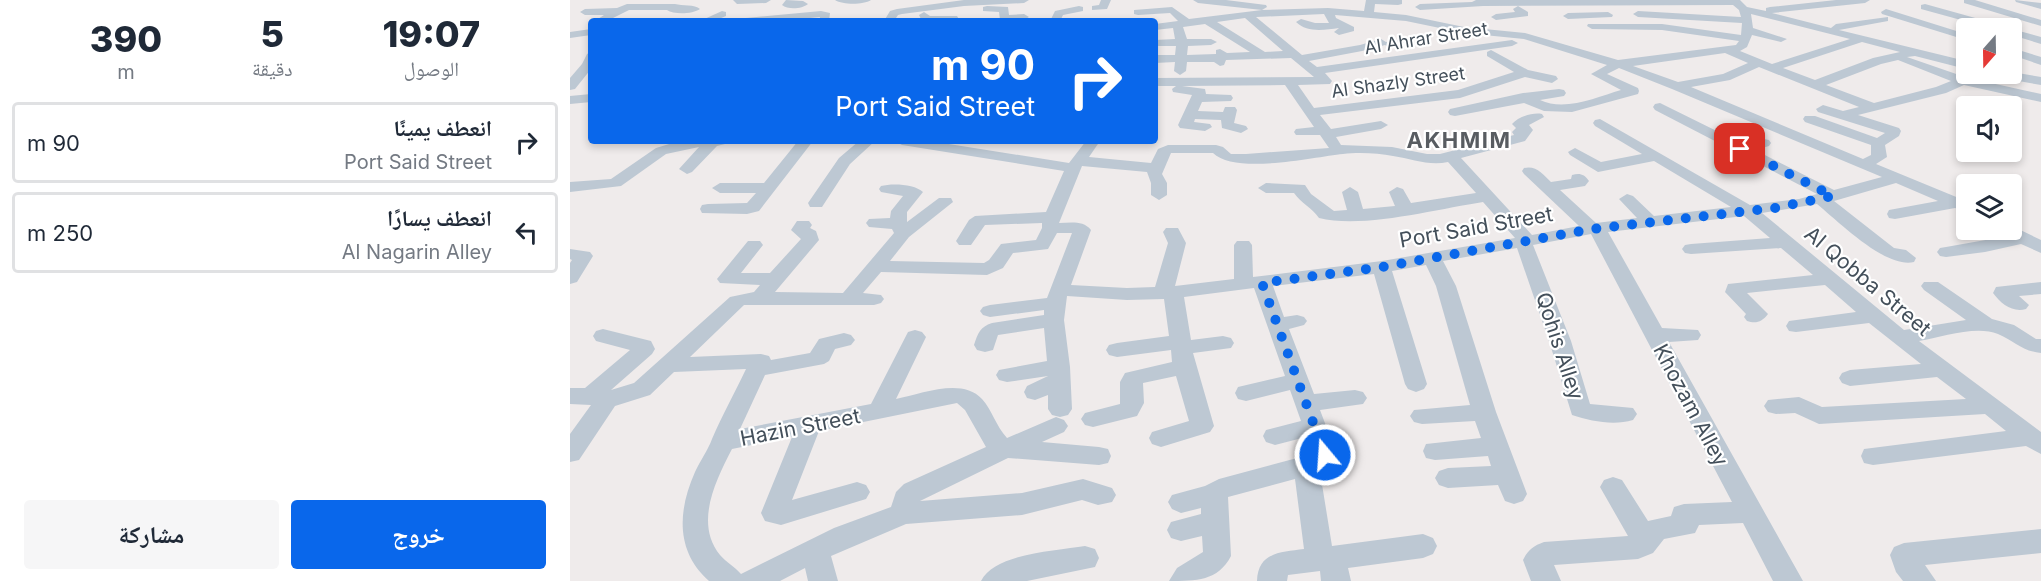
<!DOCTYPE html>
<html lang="ar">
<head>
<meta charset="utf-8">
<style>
	:root { --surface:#fff; --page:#f6f6f7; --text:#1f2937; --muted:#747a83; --line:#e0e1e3; --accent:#0967eb }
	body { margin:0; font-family:Inter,"Noto Naskh Arabic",sans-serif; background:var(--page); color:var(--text); direction:rtl; height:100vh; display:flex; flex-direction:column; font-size:22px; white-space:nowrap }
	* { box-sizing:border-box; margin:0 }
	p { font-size:20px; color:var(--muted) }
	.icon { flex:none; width:33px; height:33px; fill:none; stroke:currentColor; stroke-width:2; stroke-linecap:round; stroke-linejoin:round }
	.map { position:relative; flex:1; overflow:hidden; direction:ltr }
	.sheet { display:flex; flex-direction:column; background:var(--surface); width:570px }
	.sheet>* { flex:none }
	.guide { position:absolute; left:18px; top:18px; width:570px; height:126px; border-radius:6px; box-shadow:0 3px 9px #0003; direction:rtl; background:#0967eb; color:#fff; overflow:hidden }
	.needle { width:39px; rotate:200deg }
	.buttons { position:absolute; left:1386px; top:18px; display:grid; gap:12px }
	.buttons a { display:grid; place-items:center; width:66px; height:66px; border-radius:6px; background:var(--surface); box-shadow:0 3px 9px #0003; font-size:30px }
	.pin { position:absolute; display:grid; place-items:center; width:51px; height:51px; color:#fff; margin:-26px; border-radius:12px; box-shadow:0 3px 9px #0006 }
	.me { position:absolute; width:66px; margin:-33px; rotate:342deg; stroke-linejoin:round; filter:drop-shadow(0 0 4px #0008) }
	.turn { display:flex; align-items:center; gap:21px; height:126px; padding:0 24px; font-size:27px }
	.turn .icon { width:78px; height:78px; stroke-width:2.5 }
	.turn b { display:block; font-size:42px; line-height:51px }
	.eta { display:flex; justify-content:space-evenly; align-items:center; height:102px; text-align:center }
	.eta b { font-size:36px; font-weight:800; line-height:42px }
	.cta { display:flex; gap:12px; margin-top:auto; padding:12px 24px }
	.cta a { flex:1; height:69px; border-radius:6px; background:var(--accent); color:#fff; font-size:24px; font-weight:800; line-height:69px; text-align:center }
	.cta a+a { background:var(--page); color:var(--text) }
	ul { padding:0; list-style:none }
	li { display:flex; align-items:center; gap:18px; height:81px; margin:0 12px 9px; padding:0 12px; border:3px solid var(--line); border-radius:6px }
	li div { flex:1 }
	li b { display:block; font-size:22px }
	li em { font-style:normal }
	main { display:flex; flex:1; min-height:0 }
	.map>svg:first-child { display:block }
</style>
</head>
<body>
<main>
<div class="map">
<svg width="1471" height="581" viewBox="0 0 1471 581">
	<rect width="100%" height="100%" fill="#efebeb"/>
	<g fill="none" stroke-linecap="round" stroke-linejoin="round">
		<!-- minor -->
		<g fill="#bdc8d3" fill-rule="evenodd">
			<polygon points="163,0 201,0 196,3 167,4"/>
			<path d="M216 0 233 1 238 4C232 9 218 10 212 5Z"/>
			<path d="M265 0H301C293 5 273 5 265 0Z"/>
			<polygon points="394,0 459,0 454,3 394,6 332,14 328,15 324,21 314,21 320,11 327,9"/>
			<polygon points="531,0 541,0 537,9 522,10 522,6 529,5"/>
			<path d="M623 0H656L696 5 697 7 692 10 758 8 794 11 796 0H832V4L828 5 805 4 804 12 836 15 894 27 955 33 1048 60 1166 45 1169 41 1092 30 1022 29 1017 26 1018 24H1092L1171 35 1172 23 1068 17 1063 14 1068 11 1171 17 1169 10 1163 5 913 6 850 10 845 7 850 4 902 2 906 0H1170L1177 7 1196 11V8L1200 7 1266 0H1300L1295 3 1202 13 1261 28 1266 24 1318 17V21L1269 30 1396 61V69L1345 56 1337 57 1392 76 1397 75 1403 79 1471 94V102L1394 85 1376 93 1288 115 1329 128 1331 131 1329 136 1315 145 1317 157 1306 164 1396 201V212L1385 208 1325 219 1319 218 1317 214 1319 210 1368 201 1326 183 1264 201 1324 248 1336 250 1346 258 1344 262C1316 269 1269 222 1247 204L1192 213 1334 330 1396 320 1354 290 1351 286 1354 282H1368L1422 319 1444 325 1466 339H1471V353C1451 351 1445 341 1428 334 1406 325 1372 337 1349 341L1471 432V454L1456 446 1303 465 1294 463 1291 456 1294 449 1436 431 1415 414 1249 424 1225 413 1206 414 1198 412 1194 406 1198 400 1229 397 1252 407 1396 399 1367 377 1280 386 1272 383 1269 378 1272 373 1280 370 1351 364 1299 323 1226 332 1219 331 1216 326 1219 321 1286 312 1255 285 1177 293 1198 314C1192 322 1186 324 1177 321L1174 317 1176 314 1155 292 1158 284 1243 275 1211 248 1121 254 1115 253 1112 249 1115 245 1121 244 1200 238 1174 216 1038 232 1092 328 1128 330 1131 335 1128 340 1099 342 1233 581H1203L1173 523 1129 525 1125 533 1094 539 1083 553 1068 559 984 565 991 581H961L953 560C958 550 963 546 974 542L1058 536 1030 487 1034 480 1043 477 1052 480 1078 521 1101 516 1104 507 1114 504 1162 502 1021 234 963 245 1001 341 1020 404 1063 408 1067 414 1063 420C1043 426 1021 421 1002 415L979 341 947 248 873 261 886 286 926 412 957 494 953 501 944 504 935 501 928 485 878 488 869 485 865 478 869 471 878 468 921 466 918 456 865 460 856 458 853 451 856 444 911 438 905 421 852 424 844 422 840 416 844 410 900 405 866 286 856 265 822 271 857 384 854 389 846 392 838 389 835 384 804 274 703 286 714 317 727 315 734 317 737 321 734 325 719 329 744 394 785 390 793 392 797 398 793 404 750 410 767 455 761 467 750 472 762 546 853 534 863 538 867 546 863 554 853 558 778 568 781 581H751L750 571 718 575 717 581H687C688 552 711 552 734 549L725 479 658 497 661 556C648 581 626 581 599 581L607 568 633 552 632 536 611 541 601 538 597 530 601 522 631 514V508L611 513 602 509 598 502 602 495 635 486 649 479 742 454 736 437 705 445 696 442 693 436 696 430 731 421 720 390 676 401 668 399 665 393 668 387 715 376 684 288 614 297 621 340 653 336 661 338 664 343 661 348 623 353 644 426 640 432 591 447 582 444 579 438 582 432 619 421 606 376 573 383 574 403 567 416 523 427 515 425 511 419 515 413 550 404V382L555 373 602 362 601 350 547 357 539 355 536 350 539 345 547 343 599 336 594 299 557 300 497 296 494 320 500 367 502 409 498 415 490 417 482 415 478 409V395L465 400 457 398 454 392 457 386 478 376 437 382 429 380 426 375 429 370 477 361 474 328 428 335 423 350 415 352 407 350 404 345C408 333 410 327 422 323L474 315V310L420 317 413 315 410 311 413 307 420 305 477 298 502 233H487L478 249 443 253 433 268 417 275 311 272 293 293 311 295 314 299 311 303 304 305H174L120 357 191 354 199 356 201 360 240 353 249 339 274 333 281 335 285 340 281 345 265 349 259 361 254 364 195 375 170 429 301 404 338 332 345 330 352 332 356 337 326 399C351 394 392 377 412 399 422 410 426 426 437 438L486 417 494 420 498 426 494 432 472 442 529 447 538 449 541 456 538 463 529 465 438 458 350 501 452 493 513 479 542 488 546 495 542 502 528 505 512 500 452 515 336 524 261 556 268 581H238L235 568 210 581H139C105 551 108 510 125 472 130 461 138 450 142 439 152 416 165 392 176 369L104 372 80 395 45 406 9 460 0 462V434L21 405 0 404V388H15L60 350 26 341 23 336 26 331 33 329 81 341 85 349 82 354 41 390 64 383 160 297 184 292 190 285 150 283 147 279 178 241H190L193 245 171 273H200L231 239 221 230 227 221H239L242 225 240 228 246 231 249 240 205 292 273 293 324 233 322 229 299 227 296 223 299 219 320 218 321 211 333 196 311 192 309 189 311 186C322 183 345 184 353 192L337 212V222L369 198H381L383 202 339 237 320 261 414 263 419 260 431 244 466 240 472 228V223L415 225 401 245H389L386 241 399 220 405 216 476 212 494 171 332 145 325 141H360L499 163 516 141H530L519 157 581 163 588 149 598 145H646L653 147 661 154H676L759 148 750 135H726L724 132 726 129 744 127 715 85 612 86 635 89 636 94 661 95 663 98 661 101 632 102 628 111 653 112 655 107H665L667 110 664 123 676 126 678 129 671 133 652 128 651 120 625 119 624 122 640 124 642 127 635 131 610 128 608 125 622 95 603 92 602 89 606 86H585V78L744 77 721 58 656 60 654 65 650 66 644 62H617L616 71 610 75 604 71 605 62 585 63V55H605L606 46H585V40L605 39 603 28 585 30V24L608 21 600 13 568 15 564 14V10L602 7 619 19 692 10 628 3ZM754 14 759 23H745L731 19 726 22C737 33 754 30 769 28L764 32 769 35 784 31V27L766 18 765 15 836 21 894 33 954 39 1037 65 1021 74 1051 90C1027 97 995 112 970 100L994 96 996 93 994 90 989 89 953 93 880 109 878 112 880 115 885 116 954 103 974 111 1002 112 1068 94 1069 91 1068 88 1037 74 1049 68 1102 89 1312 177 1264 190 1185 150 1199 146 1201 143 1199 140 1194 139 1173 144 1090 103 1085 104 1083 107 1085 110 1247 194 1229 199 1180 205 1030 119 1025 120 1023 123 1025 126 1072 154 1031 162 1005 148 998 152 1000 155 1028 172 1084 161 1161 207 1084 216 1063 196 1057 194 1049 199 1067 218 1026 223 990 190 1015 186 1019 181C1014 174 1010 173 1002 175L1001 179 981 182C973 174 966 165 954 168L952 171 954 174 1009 226 962 235 891 158 955 141 963 130 959 125 974 117 972 114C963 112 948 117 942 124L946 128 942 132 944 135 870 154H857L822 147 771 145 766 137 811 129 818 125 811 121 761 129 750 115 890 98 955 77 982 83 988 79 986 76 958 70 921 50 917 52V56L944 72 888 90 744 108 728 85 760 84 762 81 755 73 942 46 948 43 942 40 747 67 739 61 792 51 815 45 820 48 837 42 831 39 816 42 811 39 790 45 732 55 686 17ZM1181 14 1280 39 1202 64 1170 51 1177 47 1182 35 1211 42 1217 39 1183 28ZM675 18 713 51 695 52 647 22ZM635 24 680 52 657 53 650 49 646 50V54L617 55 618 46 641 45 647 42 641 39H617L613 27ZM1292 42 1330 52 1303 58 1245 80 1213 68ZM1155 53 1178 63 1153 74 1108 82 1063 66ZM1328 60 1381 81 1366 87 1304 103 1256 85 1311 64ZM1189 67 1289 107 1273 111 1253 105 1246 109 1248 112 1315 133 1307 138 1245 116H1235L1233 119 1235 122 1301 145V155L1293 159 1121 87 1160 80ZM601 153H643C665 175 744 157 773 154 788 152 808 153 823 156 842 159 859 166 878 162L906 193 841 203 833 189 827 187 819 192 825 206 793 209 788 192 780 187 772 192 777 210 764 211 741 194 735 185 696 183 688 188 696 193H724C731 203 742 208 749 218 793 229 867 209 913 202L945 238 812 261 683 277 682 245 679 241H667L664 245V279L605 286 616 243 608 228H596L593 232 598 243 585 287 557 288 501 285 521 230C513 220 500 223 489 223L512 166 577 172 581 183V195L589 200 597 195V183L592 174ZM387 403 395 410 416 447 334 484 326 492 321 507 264 528 171 574C165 567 156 562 150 555 124 523 146 480 162 449L222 437 191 513 195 521 211 525 296 499 300 492 296 485 287 482 222 500 249 431Z"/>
			<polygon points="1394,0 1405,0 1471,20 1471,26 1394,3"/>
			<polygon points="1445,0 1471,3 1471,9 1446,2"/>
			<path d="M57 4H105C112 6 125 4 130 9 123 14 104 15 97 10H59L37 21 28 19 34 15H15L10 12 15 9 47 8Z"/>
			<polygon points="1355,4 1434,26 1435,28 1420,28 1351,9 1351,5"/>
			<polygon points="417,6 438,7 439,15 454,14 459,17 454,20 430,20 429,12 413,11 413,7"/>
			<polygon points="509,6 513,7 513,11 493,15 490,21 480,21 485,11"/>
			<polygon points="948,6 958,12 958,16 926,20 921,17 926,14 945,12 943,9"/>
			<polygon points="1316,9 1396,34 1396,40 1312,14 1311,12"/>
			<polygon points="152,11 156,12 156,16 144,21 130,21"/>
			<polygon points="251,11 260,13 259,21 249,21 250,17 210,21 171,21 176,18"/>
			<polygon points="354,12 360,16 387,16 390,21 352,21 349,15"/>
			<polygon points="1038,12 1043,15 1042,17 998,19 993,16 998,13"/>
			<polygon points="21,29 21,35 0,38 0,32"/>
			<polygon points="1442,29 1471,37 1471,44 1442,35"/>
			<polygon points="1442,48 1471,57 1471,65 1442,55"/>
			<polygon points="21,52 21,69 5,89 0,90 0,78 12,64 17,54"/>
			<polygon points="1442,72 1471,77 1471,85 1432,78 1426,74"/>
			<polygon points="21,94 21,102 0,104 0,96"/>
			<polygon points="109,141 157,141 155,144 147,146 122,172 117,174 109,169 129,147 96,154 51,186 0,192 0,182 41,179 86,148"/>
			<polygon points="228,141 243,141 189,211 177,214 132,213 130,209 132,205 138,204 177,203 186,193 150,193 142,188 150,183 194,183"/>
			<polygon points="289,141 305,141 280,164 252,207 240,207 238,203 269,158"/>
			<polygon points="1442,226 1471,240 1471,253 1451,244 1415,252 1376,257 1370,256 1367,252 1370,248 1376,247 1438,236 1433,231 1442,230"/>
			<polygon points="0,249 20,252 23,256 7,282 0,284 0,263 2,260 0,259"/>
			<path d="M1471 282V294L1449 296 1459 305 1456 309C1443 313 1431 304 1423 293L1426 287Z"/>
			<polygon points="1471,529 1471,553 1355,565 1366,581 1333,581 1326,572 1320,555 1324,547 1334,543"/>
			<path d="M515 546 525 549 529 558 525 567 457 581H411C425 553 486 551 515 546Z"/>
		</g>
	</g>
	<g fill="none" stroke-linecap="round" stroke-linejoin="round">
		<!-- route -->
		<polyline stroke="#0967eb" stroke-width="10" stroke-dasharray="0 18" points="755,455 692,283 812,267 1023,229 1205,208 1263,196 1170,149"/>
	</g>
	<g text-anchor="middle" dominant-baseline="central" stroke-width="4.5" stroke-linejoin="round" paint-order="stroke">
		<!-- far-street labels -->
		<g font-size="18" fill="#434f5a" stroke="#fff">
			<text transform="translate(856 38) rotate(-9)">Al Ahrar Street</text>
			<text transform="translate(828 82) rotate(-8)">Al Shazly Street</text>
		</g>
		<!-- street labels -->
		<g font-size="21" fill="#434f5a" stroke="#fff">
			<text transform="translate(906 227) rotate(-10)">Port Said Street</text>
			<text transform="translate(1298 281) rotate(40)">Al Qobba Street</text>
			<text transform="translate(990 346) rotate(72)">Qohis Alley</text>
			<text transform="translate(1121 405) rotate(62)">Khozam Alley</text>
			<text transform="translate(230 427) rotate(-11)">Hazin Street</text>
		</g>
		<!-- far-district labels -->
		<g font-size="22" font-weight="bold" letter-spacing="1.5" fill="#585c61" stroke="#fff">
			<text x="889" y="140">AKHMIM</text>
		</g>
	</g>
</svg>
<div class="buttons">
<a><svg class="needle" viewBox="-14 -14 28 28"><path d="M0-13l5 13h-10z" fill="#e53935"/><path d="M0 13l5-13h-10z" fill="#747a83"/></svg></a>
<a><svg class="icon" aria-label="sound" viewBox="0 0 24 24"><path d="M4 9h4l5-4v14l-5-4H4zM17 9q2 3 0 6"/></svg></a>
<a><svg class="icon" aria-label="layers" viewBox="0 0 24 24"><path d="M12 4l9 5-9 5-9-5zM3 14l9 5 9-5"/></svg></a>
</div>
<div class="pin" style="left:1170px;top:149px;background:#d93025"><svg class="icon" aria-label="arrive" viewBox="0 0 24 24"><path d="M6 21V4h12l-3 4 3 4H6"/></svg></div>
<svg class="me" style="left:755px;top:455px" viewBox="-20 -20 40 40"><circle r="17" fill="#0967eb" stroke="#fff" stroke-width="3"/><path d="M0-11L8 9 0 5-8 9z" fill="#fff"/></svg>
<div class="guide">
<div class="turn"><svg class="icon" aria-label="right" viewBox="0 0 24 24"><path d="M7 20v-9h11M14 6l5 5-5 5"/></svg><div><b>90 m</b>Port Said Street</div></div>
</div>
</div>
<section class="sheet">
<div class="eta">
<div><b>19:07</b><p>الوصول</p></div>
<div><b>5</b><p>دقيقة</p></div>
<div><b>390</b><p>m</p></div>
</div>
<ul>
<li><svg class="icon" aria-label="right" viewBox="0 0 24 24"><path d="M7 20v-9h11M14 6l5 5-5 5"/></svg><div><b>انعطف يمينًا</b><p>Port Said Street</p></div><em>90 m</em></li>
<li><svg class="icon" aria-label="left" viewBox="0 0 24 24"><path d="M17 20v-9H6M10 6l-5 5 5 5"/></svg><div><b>انعطف يسارًا</b><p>Al Nagarin Alley</p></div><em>250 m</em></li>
</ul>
<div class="cta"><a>خروج</a><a>مشاركة</a></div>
</section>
</main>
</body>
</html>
